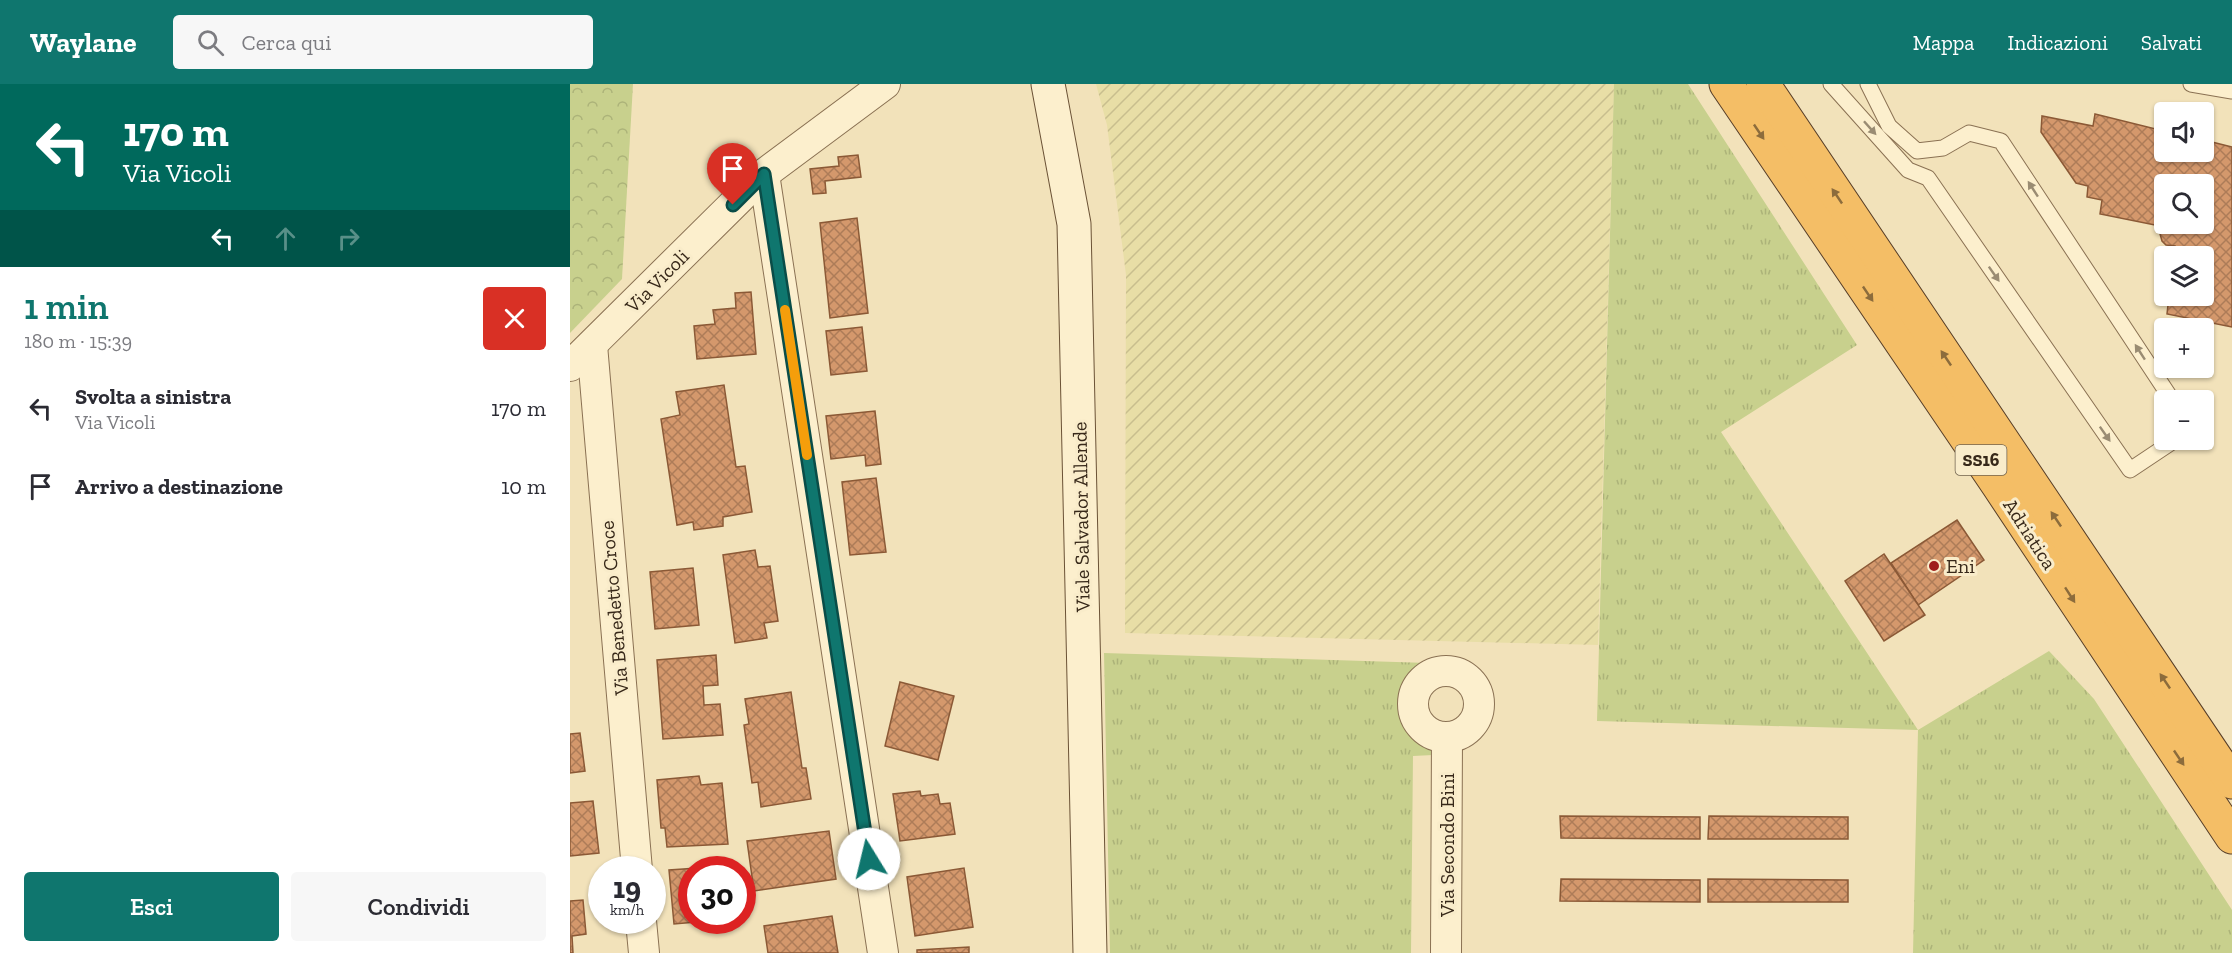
<!DOCTYPE html>
<html lang="it">
<head>
<meta charset="utf-8">
<style>
	:root { --surface:#fff; --page:#f7f7f7; --text:#2b2b33; --muted:#7c7c81; --accent:#0f766e }
	body { margin:0; font-family:"Zilla Slab",serif; background:var(--page); color:var(--text); height:100vh; display:flex; flex-direction:column; font-size:22px; white-space:nowrap }
	* { box-sizing:border-box; margin:0 }
	p { font-size:20px; color:var(--muted) }
	.icon { flex:none; width:33px; height:33px; fill:none; stroke:currentColor; stroke-width:2; stroke-linecap:round; stroke-linejoin:round }
	.map { position:relative; flex:1; overflow:hidden }
	.side { display:flex; flex-direction:column; background:var(--surface); width:570px }
	.side>* { flex:none }
	.top-card { background:#00695c; color:#fff; overflow:hidden }
	.buttons { position:absolute; left:1584px; top:18px; display:grid; gap:12px }
	.buttons a { display:grid; place-items:center; width:60px; height:60px; border-radius:6px; background:var(--surface); box-shadow:0 2px 4px #0004; font-size:30px }
	.speed { position:absolute; left:18px; top:772px; display:flex; gap:12px; font-size:30px; font-weight:700; text-align:center }
	.speed>* { display:grid; place-content:center; width:78px; height:78px; border-radius:50%; background:var(--surface); box-shadow:0 2px 4px #0004; line-height:1 }
	.speed small { font-size:15px; font-weight:400 }
	.speed .limit { border:9px solid #d22; background:#fff; color:#111 }
	.pin { position:absolute; display:grid; place-items:center; width:51px; height:51px; color:#fff; margin:-62px -26px; border-radius:50% 50% 50% 0; rotate:-45deg; box-shadow:0 0 6px #0007 }
	.pin .icon { rotate:45deg }
	.me { position:absolute; width:66px; margin:-33px; rotate:351deg; stroke-linejoin:round; filter:drop-shadow(0 0 4px #0008) }
	.turn { display:flex; align-items:center; gap:21px; height:126px; padding:0 24px; font-size:27px }
	.turn .icon { width:78px; height:78px; stroke-width:2.5 }
	.turn b { display:block; font-size:42px; line-height:51px }
	.lanes { display:flex; align-items:center; height:57px; padding:0 24px; background:#0003; justify-content:center; gap:30px; direction:ltr }
	.lanes .off { opacity:.35 }
	.round { display:grid; place-items:center; flex:none; width:63px; height:63px; border-radius:6px; background:var(--page) }
	.overview { display:flex; align-items:center; justify-content:space-between; height:102px; padding:0 24px }
	h1 { font-size:36px; font-weight:600; line-height:45px; color:var(--accent) }
	.action { display:flex; gap:12px; margin-top:auto; padding:12px 24px }
	.action a { flex:1; height:69px; border-radius:6px; background:var(--accent); color:#fff; font-size:24px; font-weight:600; line-height:69px; text-align:center }
	.action a+a { background:var(--page); color:var(--text) }
	ul { padding:0; list-style:none }
	li { display:flex; align-items:center; gap:18px; height:78px; padding:0 24px }
	li div { flex:1 }
	li b { display:block; font-size:22px }
	li em { font-style:normal }
	header { display:flex; align-items:center; gap:36px; box-sizing:border-box; height:84px; padding:0 30px; background:var(--accent); color:#fff }
	header strong { font-size:28px }
	nav { display:flex; gap:33px; margin-inline-start:auto; font-size:21px }
	.search { width:420px; height:54px; background:var(--page); display:flex; align-items:center; gap:15px; box-sizing:border-box; padding:0 21px; border-radius:6px; color:var(--muted); font-size:22px }
	main { display:flex; flex:1; min-height:0 }
	.map>svg:first-child { display:block }
</style>
</head>
<body>
<header>
<strong>Waylane</strong>
<div class="search"><svg class="icon" aria-label="search" viewBox="0 0 24 24"><circle cx="10" cy="10" r="6"/><path d="M15 15l6 6"/></svg>Cerca qui</div>
<nav><a>Mappa</a><a>Indicazioni</a><a>Salvati</a></nav>
</header>
<main>
<section class="side">
<div class="top-card">
<div class="turn"><svg class="icon" aria-label="left" viewBox="0 0 24 24"><path d="M17 20v-9H6M10 6l-5 5 5 5"/></svg><div><b>170 m</b>Via Vicoli</div></div>
<div class="lanes"><svg class="icon" aria-label="left" viewBox="0 0 24 24"><path d="M17 20v-9H6M10 6l-5 5 5 5"/></svg><svg class="icon off" aria-label="ahead" viewBox="0 0 24 24"><path d="M12 20V5M6 11l6-6 6 6"/></svg><svg class="icon off" aria-label="right" viewBox="0 0 24 24"><path d="M7 20v-9h11M14 6l5 5-5 5"/></svg></div>
</div>
<div class="overview"><div><h1>1 min</h1><p>180 m · 15:39</p></div><a class="round" style="background:#d93025;color:#fff"><svg class="icon" aria-label="close" viewBox="0 0 24 24"><path d="M6 6l12 12M18 6L6 18"/></svg></a></div>
<ul>
<li><svg class="icon" aria-label="left" viewBox="0 0 24 24"><path d="M17 20v-9H6M10 6l-5 5 5 5"/></svg><div><b>Svolta a sinistra</b><p>Via Vicoli</p></div><em>170 m</em></li>
<li><svg class="icon" aria-label="arrive" viewBox="0 0 24 24"><path d="M6 21V4h12l-3 4 3 4H6"/></svg><div><b>Arrivo a destinazione</b></div><em>10 m</em></li>
</ul>
<div class="action"><a>Esci</a><a>Condividi</a></div>
</section>
<div class="map">
<svg width="1662" height="869" viewBox="0 0 1662 869">
	<defs>
		<pattern id="farmland-furrows" width="10" height="10" patternUnits="userSpaceOnUse" patternTransform="scale(1.5)"><rect width="10" height="10" fill="#e8dea6"/><path d="M-1 1l2-2M0 10L10 0M9 11l2-2" fill="none" stroke="#c8be8e"/></pattern>
		<pattern id="grass-tufts" width="24" height="20" patternUnits="userSpaceOnUse" patternTransform="scale(1.5)"><rect width="24" height="20" fill="#c8d08d"/><path d="M3 7l-1-3M5 7V3M7 7l1-3M15 17l-1-3M17 17v-4M19 17l1-3" fill="none" stroke="#acb379"/></pattern>
		<pattern id="park-crowns" width="20" height="18" patternUnits="userSpaceOnUse" patternTransform="scale(1.5)"><rect width="20" height="18" fill="#c8d08d"/><path d="M2 6a3 3 0 1 1 6 0M12 15a3 3 0 1 1 6 0" fill="none" stroke="#acb379"/></pattern>
		<pattern id="building-cross-hatch" width="8" height="8" patternUnits="userSpaceOnUse" patternTransform="scale(1.5)"><rect width="8" height="8" fill="#d4986c"/><path d="M0 0l8 8M0 8l8-8" fill="none" stroke="#ad7c58"/></pattern>
	</defs>
	<rect width="100%" height="100%" fill="#f2e2ba"/>
	<!-- farmland -->
	<polygon fill="url(#farmland-furrows)" points="526,0 1044,0 1028,561 555,549 556,191 537,41"/>
	<!-- grass -->
	<g fill="url(#grass-tufts)">
		<polygon points="1044,0 1118,0 1287,261 1151,348 1348,646 1479,567 1524,615 1662,826 1662,869 1343,869 1348,646 1027,637"/>
		<polygon points="534,569 858,579 845,587 835,605 833,621 844,647 861,660 863,671 843,672 841,869 540,869"/>
	</g>
	<!-- park -->
	<polygon fill="url(#park-crowns)" points="0,0 63,0 52,195 0,249"/>
	<!-- building -->
	<g fill="url(#building-cross-hatch)" stroke="#8b5936" stroke-width="1.5" fill-rule="evenodd">
		<path d="M1525 30 1594 47V68H1634V56L1662 63V243L1597 230 1599 212H1634V172H1604L1605 162 1596 161 1592 157 1590 150 1595 143 1530 130 1532 116 1517 113 1518 102 1506 99 1471 48 1472 32 1523 42ZM1594 100H1634V140H1594Z"/>
		<polygon points="288,71 291,93 255,97 256,109 243,110 240,85 269,82 268,73"/>
		<polygon points="287,134 298,229 260,234 250,139"/>
		<polygon points="181,208 186,270 127,275 124,242 145,240 143,226 166,224 165,209"/>
		<polygon points="292,243 297,287 261,291 256,247"/>
		<polygon points="154,301 166,383 175,382 182,428 153,433 153,442 124,446 123,438 107,441 91,335 110,331 106,308"/>
		<polygon points="305,327 311,380 296,382 295,371 261,375 256,332"/>
		<polygon points="306,394 316,468 280,471 272,398"/>
		<polygon points="1387,436 1414,476 1348,521 1321,479"/>
		<polygon points="185,466 188,483 200,482 208,537 194,539 197,554 165,559 153,471"/>
		<polygon points="1314,470 1355,531 1314,557 1275,497"/>
		<polygon points="123,484 129,541 85,545 80,488"/>
		<polygon points="146,571 148,601 133,602 134,621 150,620 153,651 93,655 87,576"/>
		<polygon points="330,598 384,612 368,676 315,662"/>
		<polygon points="221,608 232,684 236,684 241,715 191,723 188,698 182,699 174,641 179,640 175,615"/>
		<polygon points="10,649 15,687 0,689 0,650"/>
		<polygon points="129,692 131,701 152,699 158,760 97,763 95,744 91,744 87,696"/>
		<polygon points="350,707 351,712 368,710 370,720 380,719 385,750 330,757 323,710"/>
		<polygon points="23,717 29,769 0,772 0,719"/>
		<polygon points="990,732 1130,733 1130,755 991,754"/>
		<polygon points="1139,732 1278,733 1278,755 1138,755"/>
		<polygon points="259,747 266,795 184,807 177,757"/>
		<polygon points="157,782 157,786 122,786 122,837 138,837 104,840 99,786"/>
		<polygon points="394,784 403,843 345,852 337,793"/>
		<polygon points="991,795 1130,796 1130,818 990,817"/>
		<polygon points="1138,795 1278,796 1278,818 1138,818"/>
		<polygon points="13,816 16,850 2,852 3,869 0,869 0,817"/>
		<polygon points="262,832 268,869 198,869 194,842"/>
		<polygon points="399,863 399,869 347,869 347,866"/>
	</g>
	<g fill="none" stroke-linecap="round" stroke-linejoin="round">
		<!-- service casing -->
		<g stroke="#8a7153" stroke-width="17">
			<g id="service">
				<polyline points="1261,0 1338,86 1358,94 1560,386 1605,356"/>
				<polyline points="1298,0 1319,42 1347,67 1373,64 1399,49 1431,57 1602,316"/>
				<polyline points="1621,0 1662,7"/>
			</g>
		</g>
		<!-- minor casing -->
		<g stroke="#8a7153" stroke-width="32">
			<g id="minor">
				<polyline points="194,90 313,869"/>
				<polyline points="22,261 67,786"/>
				<polyline points="0,282 194,90 315,0"/>
				<circle cx="876" cy="620" r="33"/>
				<polyline points="71,837 74,869"/>
				<polyline points="876,869 877,653"/>
			</g>
		</g>
		<!-- secondary casing -->
		<g stroke="#6b5236" stroke-width="35">
			<polyline id="secondary" points="478,0 504,140 520,869"/>
		</g>
		<!-- trunk casing -->
		<g stroke="#573e28" stroke-width="35">
			<g id="trunk">
				<polyline points="1156,0 1428,401 1662,753"/>
				<polyline points="1193,0 1662,698"/>
			</g>
		</g>
		<!-- service -->
		<use href="#service" stroke="#fcefcd" stroke-width="15"/>
		<!-- minor -->
		<use href="#minor" stroke="#fcefcd" stroke-width="30"/>
		<!-- secondary -->
		<use href="#secondary" stroke="#fcefcd" stroke-width="33"/>
		<!-- trunk -->
		<use href="#trunk" stroke="#f4be66" stroke-width="33"/>
	</g>
	<!-- one-way arrows -->
	<defs><path id="oneway-solid" d="M-6-.8H1V-3.2L6.5 0L1 3.2V.8H-6Z" transform="scale(1.5)"/></defs>
	<g fill="#9a8c73">
		<use href="#oneway-solid" transform="translate(1300 44) rotate(48)"/>
		<use href="#oneway-solid" transform="translate(1463 105) rotate(-123)"/>
		<use href="#oneway-solid" transform="translate(1424 190) rotate(55)"/>
		<use href="#oneway-solid" transform="translate(1570 268) rotate(-123)"/>
		<use href="#oneway-solid" transform="translate(1535 350) rotate(55)"/>
	</g>
	<g fill="#8c6c3c">
		<use href="#oneway-solid" transform="translate(1189 48) rotate(56)"/>
		<use href="#oneway-solid" transform="translate(1267 112) rotate(-124)"/>
		<use href="#oneway-solid" transform="translate(1298 210) rotate(56)"/>
		<use href="#oneway-solid" transform="translate(1376 274) rotate(-124)"/>
		<use href="#oneway-solid" transform="translate(1486 435) rotate(-124)"/>
		<use href="#oneway-solid" transform="translate(1500 511) rotate(57)"/>
		<use href="#oneway-solid" transform="translate(1595 597) rotate(-124)"/>
		<use href="#oneway-solid" transform="translate(1609 674) rotate(56)"/>
	</g>
	<g fill="none" stroke-linecap="round" stroke-linejoin="round">
		<!-- route casing -->
		<g stroke="#0a4d48" stroke-width="15">
			<polyline id="route" points="163,121 194,90 299,775"/>
		</g>
		<!-- route -->
		<use href="#route" stroke="#0f766e" stroke-width="10"/>
		<!-- slow -->
		<polyline stroke="#f59e0b" stroke-width="10" points="215,226 237,371"/>
	</g>
	<!-- markers -->
	<circle fill="#9f1e1d" stroke="#f9ecca" stroke-width="2" cx="1364" cy="482" r="6"/>
	<g text-anchor="middle" dominant-baseline="central" stroke-width="6" stroke-linejoin="round" paint-order="stroke">
		<!-- shield labels -->
		<rect fill="#f9ecca" stroke="#71634e" stroke-width="1.5" x="1385.5" y="361" width="51" height="30" rx="4.5"/>
		<g font-size="18" font-weight="bold" fill="#372819">
			<text x="1411" y="376">SS16</text>
		</g>
		<!-- street labels -->
		<g font-size="20" fill="#372819" stroke="#f9ecca">
			<text transform="translate(87 197) rotate(-45)">Via Vicoli</text>
			<text transform="translate(511 433) rotate(-91)">Viale Salvador Allende</text>
			<text transform="translate(1460 450) rotate(57)">Adriatica</text>
			<text transform="translate(44 524) rotate(-95)">Via Benedetto Croce</text>
			<text transform="translate(877 761) rotate(-90)">Via Secondo Bini</text>
		</g>
		<!-- poi labels -->
		<g font-size="20" fill="#372819" stroke="#f9ecca" text-anchor="start">
			<text x="1376" y="482">Eni</text>
		</g>
	</g>
</svg>
<div class="buttons">
<a><svg class="icon" aria-label="sound" viewBox="0 0 24 24"><path d="M4 9h4l5-4v14l-5-4H4zM17 9q2 3 0 6"/></svg></a>
<a><svg class="icon" aria-label="search" viewBox="0 0 24 24"><circle cx="10" cy="10" r="6"/><path d="M15 15l6 6"/></svg></a>
<a><svg class="icon" aria-label="layers" viewBox="0 0 24 24"><path d="M12 4l9 5-9 5-9-5zM3 14l9 5 9-5"/></svg></a>
<a>+</a>
<a>−</a>
</div>
<div class="speed"><div>19<small>km/h</small></div><div class="limit">30</div></div>
<div class="pin" style="left:163px;top:121px;background:#d93025"><svg class="icon" aria-label="arrive" viewBox="0 0 24 24"><path d="M6 21V4h12l-3 4 3 4H6"/></svg></div>
<svg class="me" style="left:299px;top:775px" viewBox="-20 -20 40 40"><circle r="19" fill="#fff"/><path d="M0-13L10 11 0 6-10 11z" fill="#0f766e"/></svg>
</div>
</main>
</body>
</html>
